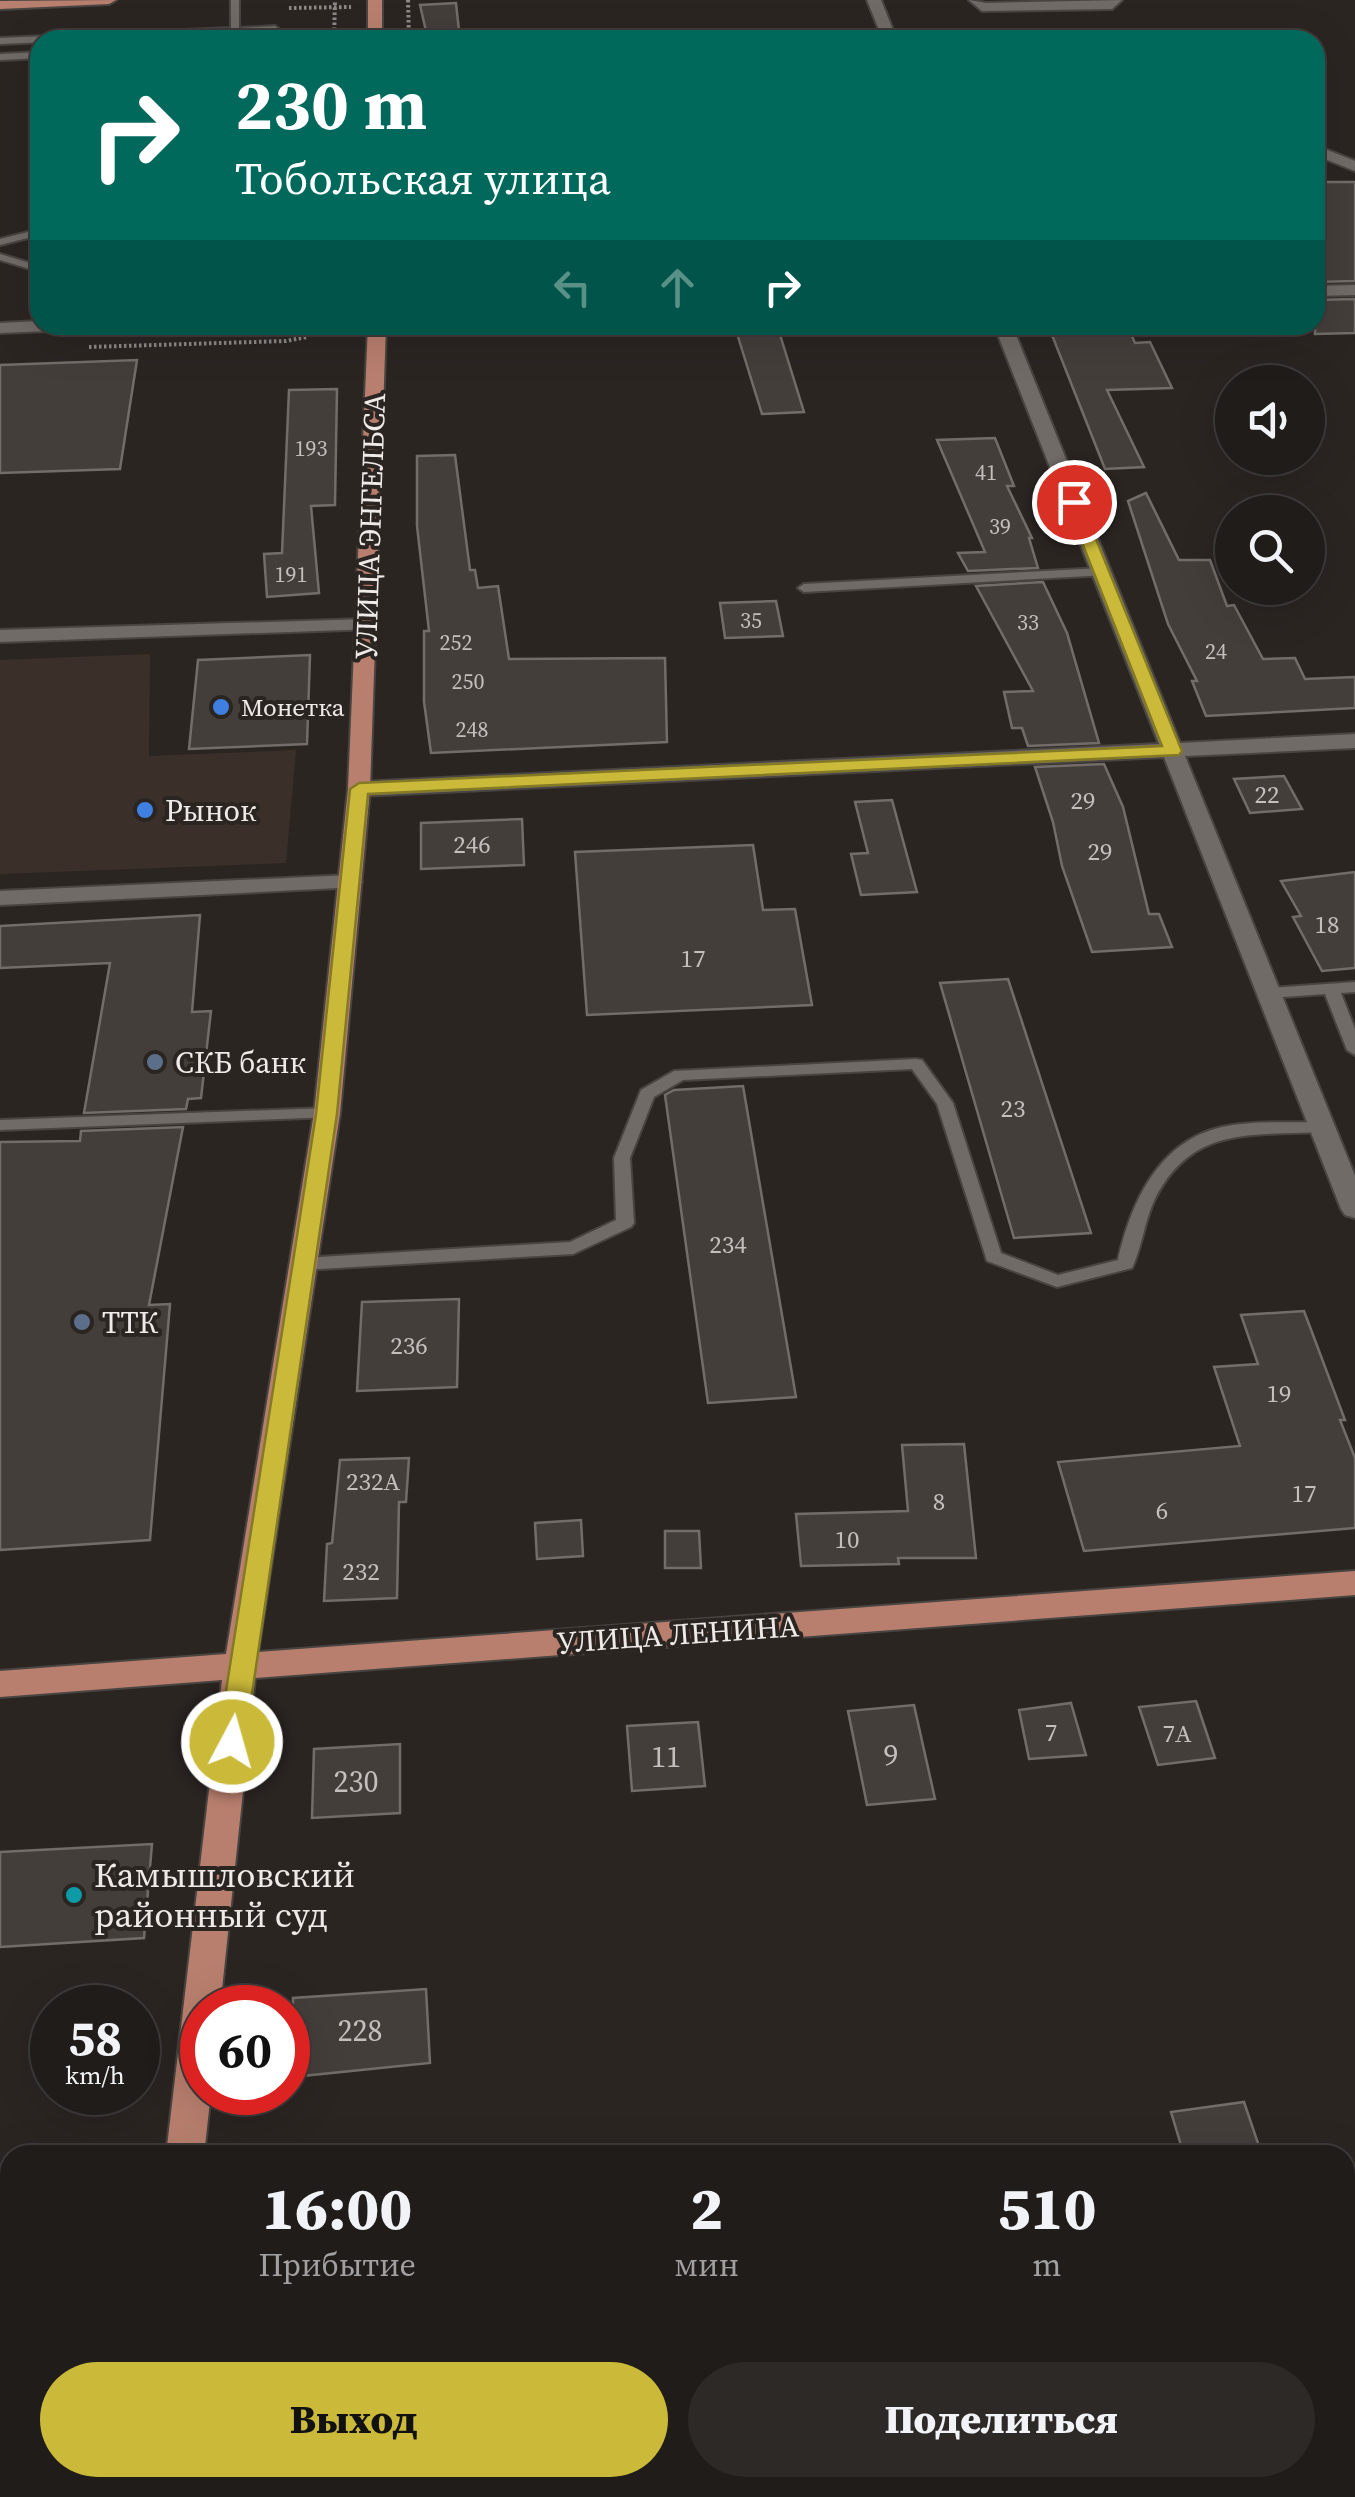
<!DOCTYPE html>
<html lang="ru">
<head>
<meta charset="utf-8">
<style>
	:root { --surface:#201c1a; --page:#2d2927; --text:#f1f3f6; --muted:#a2a1a2; --line:#3d3a39; --accent:#cbba39 }
	body { margin:0; font-family:"Source Serif 4",serif; background:var(--page); color:var(--text); height:100vh; display:flex; flex-direction:column; font-size:38px; white-space:nowrap }
	* { box-sizing:border-box; margin:0 }
	p { font-size:32px; color:var(--muted) }
	.icon { flex:none; width:55px; height:55px; fill:none; stroke:currentColor; stroke-width:2; stroke-linecap:round; stroke-linejoin:round }
	.map { position:relative; flex:1; overflow:hidden }
	.sheet { position:absolute; left:0px; top:2145px; width:1355px; height:352px; display:flex; flex-direction:column; background:var(--surface); border-radius:30px 30px 0 0; box-shadow:0 10px 40px #0002,0 0 0 2px var(--line) }
	.sheet>* { flex:none }
	.top-card { position:absolute; left:30px; top:30px; width:1295px; height:305px; border-radius:30px; box-shadow:0 10px 40px #0002,0 0 0 2px var(--line); background:#00695c; color:#fff; overflow:hidden }
	.buttons { position:absolute; left:1215px; top:365px; display:grid; gap:20px }
	.buttons a { display:grid; place-items:center; width:110px; height:110px; border-radius:50%; background:var(--surface); box-shadow:0 10px 40px #0002,0 0 0 2px var(--line); font-size:50px }
	.speed { position:absolute; left:30px; top:1985px; display:flex; gap:20px; font-size:50px; font-weight:700; text-align:center }
	.speed>* { display:grid; place-content:center; width:130px; height:130px; border-radius:50%; background:var(--surface); box-shadow:0 10px 40px #0002,0 0 0 2px var(--line); line-height:1 }
	.speed small { font-size:25px; font-weight:400 }
	.speed .limit { border:15px solid #d22; background:#fff; color:#111 }
	.pin { position:absolute; display:grid; place-items:center; width:85px; height:85px; color:#fff; margin:-42px; border:5px solid #fff; border-radius:50%; box-shadow:0 2px 10px #0007 }
	.me { position:absolute; width:110px; margin:-55px; rotate:6deg; stroke-linejoin:round; filter:drop-shadow(0 0 8px #0008) }
	.turn { display:flex; align-items:center; gap:35px; height:210px; padding:0 40px; font-size:45px }
	.turn .icon { width:130px; height:130px; stroke-width:2.5 }
	.turn b { display:block; font-size:70px; line-height:85px }
	.lanes { display:flex; align-items:center; height:95px; padding:0 40px; background:#0003; justify-content:center; gap:50px; direction:ltr }
	.lanes .off { opacity:.35 }
	.eta { display:flex; justify-content:space-evenly; align-items:center; height:170px; text-align:center }
	.eta b { font-size:60px; font-weight:800; line-height:70px }
	.action { display:flex; gap:20px; margin-top:auto; padding:20px 40px }
	.action a { flex:1; height:115px; border-radius:60px; background:var(--accent); color:#111; font-size:40px; font-weight:800; line-height:115px; text-align:center }
	.action a+a { background:var(--page); color:var(--text) }
	.map>svg:first-child { display:block }
</style>
</head>
<body>
<div class="map">
<svg width="1355" height="2497" viewBox="0 0 1355 2497">
	<rect width="100%" height="100%" fill="#2b2522"/>
	<!-- built -->
	<polygon fill="#3a3029" points="150,654 149,756 296,750 286,863 0,874 0,660"/>
	<!-- building -->
	<g fill="#443e3b" stroke="#736d69" stroke-width="2.5">
		<polygon points="456,3 460,40 428,40 420,5"/>
		<polygon points="1315,182 1355,182 1355,281 1315,282"/>
		<polygon points="1355,299 1355,333 1315,334 1315,300"/>
		<polygon points="777,325 804,412 762,414 735,327"/>
		<polygon points="1048,325 1127,325 1135,343 1150,342 1172,388 1107,390 1144,467 1105,469"/>
		<polygon points="137,360 120,469 0,473 0,365"/>
		<polygon points="337,389 335,505 311,506 319,593 267,597 264,554 282,553 289,390"/>
		<polygon points="995,438 1014,486 1007,486 1032,538 1029,538 1038,568 968,571 958,553 985,552 937,440"/>
		<polygon points="455,455 470,570 475,570 478,588 498,586 509,659 665,658 667,742 431,753 424,702 424,631 429,631 417,526 417,456"/>
		<polygon points="1146,493 1179,560 1210,560 1227,606 1234,605 1263,659 1295,658 1305,679 1355,677 1355,708 1206,716 1192,681 1197,681 1168,624 1128,501"/>
		<polygon points="1043,582 1067,633 1099,743 1028,746 1022,728 1012,728 1004,692 1033,691 976,586"/>
		<polygon points="776,601 783,636 725,638 720,603"/>
		<polygon points="310,655 307,744 189,749 198,660"/>
		<polygon points="1104,764 1123,807 1149,914 1159,914 1172,947 1092,952 1062,866 1053,822 1035,767"/>
		<polygon points="1284,776 1302,809 1250,813 1234,779"/>
		<polygon points="892,800 917,892 861,895 851,854 868,853 855,802"/>
		<polygon points="522,819 524,865 421,869 421,823"/>
		<polygon points="753,845 763,910 795,909 812,1005 587,1015 575,852"/>
		<polygon points="1355,872 1355,968 1322,971 1293,917 1301,916 1281,881"/>
		<polygon points="200,915 192,1012 211,1011 201,1098 188,1099 186,1109 84,1113 110,963 0,968 0,926"/>
		<polygon points="1008,979 1091,1233 1014,1238 940,983"/>
		<polygon points="743,1086 796,1397 708,1403 665,1095 674,1090"/>
		<polygon points="183,1127 149,1305 170,1304 150,1540 0,1550 0,1142 80,1141 81,1131"/>
		<polygon points="459,1299 457,1387 357,1391 362,1302"/>
		<polygon points="1304,1311 1345,1420 1340,1420 1355,1458 1355,1528 1084,1551 1058,1462 1240,1446 1214,1367 1258,1364 1241,1315"/>
		<polygon points="964,1444 976,1558 898,1558 899,1564 801,1566 796,1514 908,1511 902,1445"/>
		<polygon points="409,1458 406,1502 399,1502 397,1598 324,1601 327,1544 332,1543 340,1460"/>
		<polygon points="581,1520 583,1556 537,1559 535,1523"/>
		<polygon points="665,1531 699,1531 701,1568 665,1568"/>
		<polygon points="1196,1701 1215,1758 1158,1765 1139,1707"/>
		<polygon points="1071,1703 1086,1755 1029,1759 1019,1710"/>
		<polygon points="914,1705 935,1799 867,1805 848,1711"/>
		<polygon points="698,1722 705,1786 632,1791 627,1726"/>
		<polygon points="400,1744 400,1813 312,1818 314,1749"/>
		<polygon points="152,1844 144,1938 0,1947 0,1852"/>
		<polygon points="426,1989 430,2063 292,2077 293,1998"/>
		<polygon points="1244,2102 1262,2155 1184,2155 1171,2112"/>
	</g>
	<g fill="none" stroke-linecap="round" stroke-linejoin="round">
		<!-- service casing -->
		<g stroke="#484441" stroke-width="4">
			<g id="service">
				<polygon points="231,0 239,0 239,28 275,26 279,29 275,32 0,44 0,38 231,28"/>
				<polygon points="40,52 40,58 0,60 0,54"/>
				<polygon points="40,229 40,235 0,245 0,239"/>
				<polygon points="0,254 40,266 40,272 0,260"/>
				<polygon points="1102,568 1108,572 1106,575 804,592 798,588 804,584"/>
				<polygon points="1355,982 1355,992 1341,993 1355,1029 1355,1055 1347,1050 1325,994 1269,998 1261,993 1269,988"/>
				<path d="M916 1059 922 1060 953 1103 1001 1253 1058 1275 1118 1260C1131 1202 1159 1141 1222 1127 1255 1120 1290 1123 1323 1122L1331 1127 1323 1132C1251 1136 1191 1125 1154 1201 1144 1223 1142 1247 1132 1268L1057 1287 987 1261 937 1104 912 1069 683 1080 654 1097 630 1158 634 1223 631 1227 573 1254 303 1270 294 1264 303 1258 570 1242 616 1220 614 1158 641 1090 674 1071Z"/>
				<polygon points="327,1108 333,1109 335,1113 333,1117 0,1130 0,1120"/>
			</g>
		</g>
		<!-- minor casing -->
		<g stroke="#484441" stroke-width="4">
			<g id="minor">
				<polygon points="867,0 881,0 897,40 883,40"/>
				<polygon points="969,0 986,3 1122,0 1112,9 982,11"/>
				<polygon points="1315,145 1355,161 1355,171 1315,155"/>
				<polygon points="1355,285 1355,295 1315,296 1315,286"/>
				<polygon points="40,321 40,325 83,325 74,330 0,333 0,323"/>
				<polygon points="994,325 1012,325 1180,743 1355,734 1355,748 1185,756 1355,1176 1355,1218 1345,1215 1341,1209 1164,757 359,796 348,789 359,782 1159,744"/>
				<polygon points="367,619 377,625 374,629 0,642 0,630"/>
				<polygon points="350,875 358,877 362,882 358,887 0,905 0,891"/>
			</g>
		</g>
		<!-- primary casing -->
		<g stroke="#484441" stroke-width="4">
			<g id="primary">
				<polygon points="116,0 109,4 0,9 0,1"/>
				<rect x="368" y="0" width="14" height="40"/>
				<polygon points="368,325 386,325 370,789 340,1113 258,1652 1355,1571 1355,1595 255,1678 220,2008 202,2008 202,2092 211,2092 204,2155 166,2155 222,1680 0,1697 0,1671 226,1654 314,1113 348,789"/>
				<polygon points="126,2488 168,2488 167,2497 125,2497"/>
			</g>
		</g>
		<!-- path -->
		<g stroke="#8e8987" stroke-width="4" stroke-dasharray="2.5 2.5" stroke-linecap="butt">
			<polyline points="408,0 409,40"/>
			<polyline points="289,8 351,7"/>
			<polyline points="334,40 335,0"/>
			<polyline points="89,347 286,341 307,337 318,326"/>
		</g>
		<!-- service -->
		<use href="#service" fill="#716b67" fill-rule="evenodd"/>
		<!-- minor -->
		<use href="#minor" fill="#716b67" fill-rule="evenodd"/>
		<!-- primary -->
		<use href="#primary" fill="#b97f6e" fill-rule="evenodd"/>
	</g>
	<!-- route -->
	<polygon fill="#cbba39" stroke="#847925" stroke-width="2.5" points="1074,497 1081,502 1182,751 1179,755 368,794 337,1114 245,1742 241,1749 232,1753 222,1749 218,1742 316,1114 350,789 359,783 1162,746 1066,502"/>
	<!-- markers -->
	<g fill="#3f7fe0" stroke="#2b2522" stroke-width="4">
		<circle cx="221" cy="707" r="10"/>
		<circle cx="145" cy="810" r="10"/>
	</g>
	<g fill="#5c6f8a" stroke="#2b2522" stroke-width="4">
		<circle cx="155" cy="1062" r="10"/>
		<circle cx="82" cy="1322" r="10"/>
	</g>
	<circle fill="#0f9aa8" stroke="#2b2522" stroke-width="4" cx="74" cy="1895" r="10"/>
	<g text-anchor="middle" dominant-baseline="central" stroke-width="8" stroke-linejoin="round" paint-order="stroke">
		<!-- far-number labels -->
		<g font-size="22" fill="#c4bfbd">
			<text x="311" y="448">193</text>
			<text x="986" y="472">41</text>
			<text x="1000" y="526">39</text>
			<text x="291" y="574">191</text>
			<text x="751" y="620">35</text>
			<text x="1028" y="622">33</text>
			<text x="456" y="642">252</text>
			<text x="1216" y="651">24</text>
			<text x="468" y="681">250</text>
			<text x="472" y="729">248</text>
		</g>
		<!-- far-poi labels -->
		<g font-size="25" fill="#eeeae8" stroke="#2b2522" text-anchor="start">
			<text x="241" y="707">Монетка</text>
		</g>
		<!-- number labels -->
		<g font-size="25" fill="#c4bfbd">
			<text x="1267" y="794">22</text>
			<text x="1083" y="800">29</text>
			<text x="472" y="844">246</text>
			<text x="1100" y="851">29</text>
			<text x="1327" y="924">18</text>
			<text x="693" y="958">17</text>
			<text x="1013" y="1108">23</text>
			<text x="728" y="1244">234</text>
			<text x="409" y="1345">236</text>
			<text x="1279" y="1393">19</text>
			<text x="373" y="1481">232А</text>
			<text x="1304" y="1493">17</text>
			<text x="939" y="1501">8</text>
			<text x="1162" y="1510">6</text>
			<text x="847" y="1539">10</text>
			<text x="361" y="1571">232</text>
			<text x="1051" y="1732">7</text>
			<text x="1177" y="1733">7А</text>
		</g>
		<!-- street labels -->
		<g font-size="30" fill="#eeeae8" stroke="#2b2522">
			<text transform="translate(370 526) rotate(-88)">УЛИЦА ЭНГЕЛЬСА</text>
			<text transform="translate(678 1634) rotate(-4)">УЛИЦА ЛЕНИНА</text>
		</g>
		<!-- poi labels -->
		<g font-size="30" fill="#eeeae8" stroke="#2b2522" text-anchor="start">
			<text x="165" y="810">Рынок</text>
			<text x="175" y="1062">СКБ банк</text>
			<text x="102" y="1322">ТТК</text>
		</g>
		<!-- near-number labels -->
		<g font-size="30" fill="#c4bfbd">
			<text x="891" y="1755">9</text>
			<text x="666" y="1756">11</text>
			<text x="356" y="1781">230</text>
			<text x="360" y="2030">228</text>
		</g>
		<!-- near-poi labels -->
		<g font-size="35" fill="#eeeae8" stroke="#2b2522" text-anchor="start">
			<text x="94" y="1875">Камышловский<tspan x="94" dy="40">районный суд</tspan></text>
		</g>
	</g>
</svg>
<div class="buttons">
<a><svg class="icon" aria-label="sound" viewBox="0 0 24 24"><path d="M4 9h4l5-4v14l-5-4H4zM17 9q2 3 0 6"/></svg></a>
<a><svg class="icon" aria-label="search" viewBox="0 0 24 24"><circle cx="10" cy="10" r="6"/><path d="M15 15l6 6"/></svg></a>
</div>
<div class="speed"><div>58<small>km/h</small></div><div class="limit">60</div></div>
<div class="pin" style="left:1074px;top:502px;background:#d93025"><svg class="icon" aria-label="arrive" viewBox="0 0 24 24"><path d="M6 21V4h12l-3 4 3 4H6"/></svg></div>
<svg class="me" style="left:232px;top:1742px" viewBox="-20 -20 40 40"><circle r="17" fill="#cbba39" stroke="#fff" stroke-width="3"/><path d="M0-11L8 9 0 5-8 9z" fill="#fff"/></svg>
<div class="top-card">
<div class="turn"><svg class="icon" aria-label="right" viewBox="0 0 24 24"><path d="M7 20v-9h11M14 6l5 5-5 5"/></svg><div><b>230 m</b>Тобольская улица</div></div>
<div class="lanes"><svg class="icon off" aria-label="left" viewBox="0 0 24 24"><path d="M17 20v-9H6M10 6l-5 5 5 5"/></svg><svg class="icon off" aria-label="ahead" viewBox="0 0 24 24"><path d="M12 20V5M6 11l6-6 6 6"/></svg><svg class="icon" aria-label="right" viewBox="0 0 24 24"><path d="M7 20v-9h11M14 6l5 5-5 5"/></svg></div>
</div>
<section class="sheet">
<div class="eta">
<div><b>16:00</b><p>Прибытие</p></div>
<div><b>2</b><p>мин</p></div>
<div><b>510</b><p>m</p></div>
</div>
<div class="action"><a>Выход</a><a>Поделиться</a></div>
</section>
</div>
</body>
</html>
